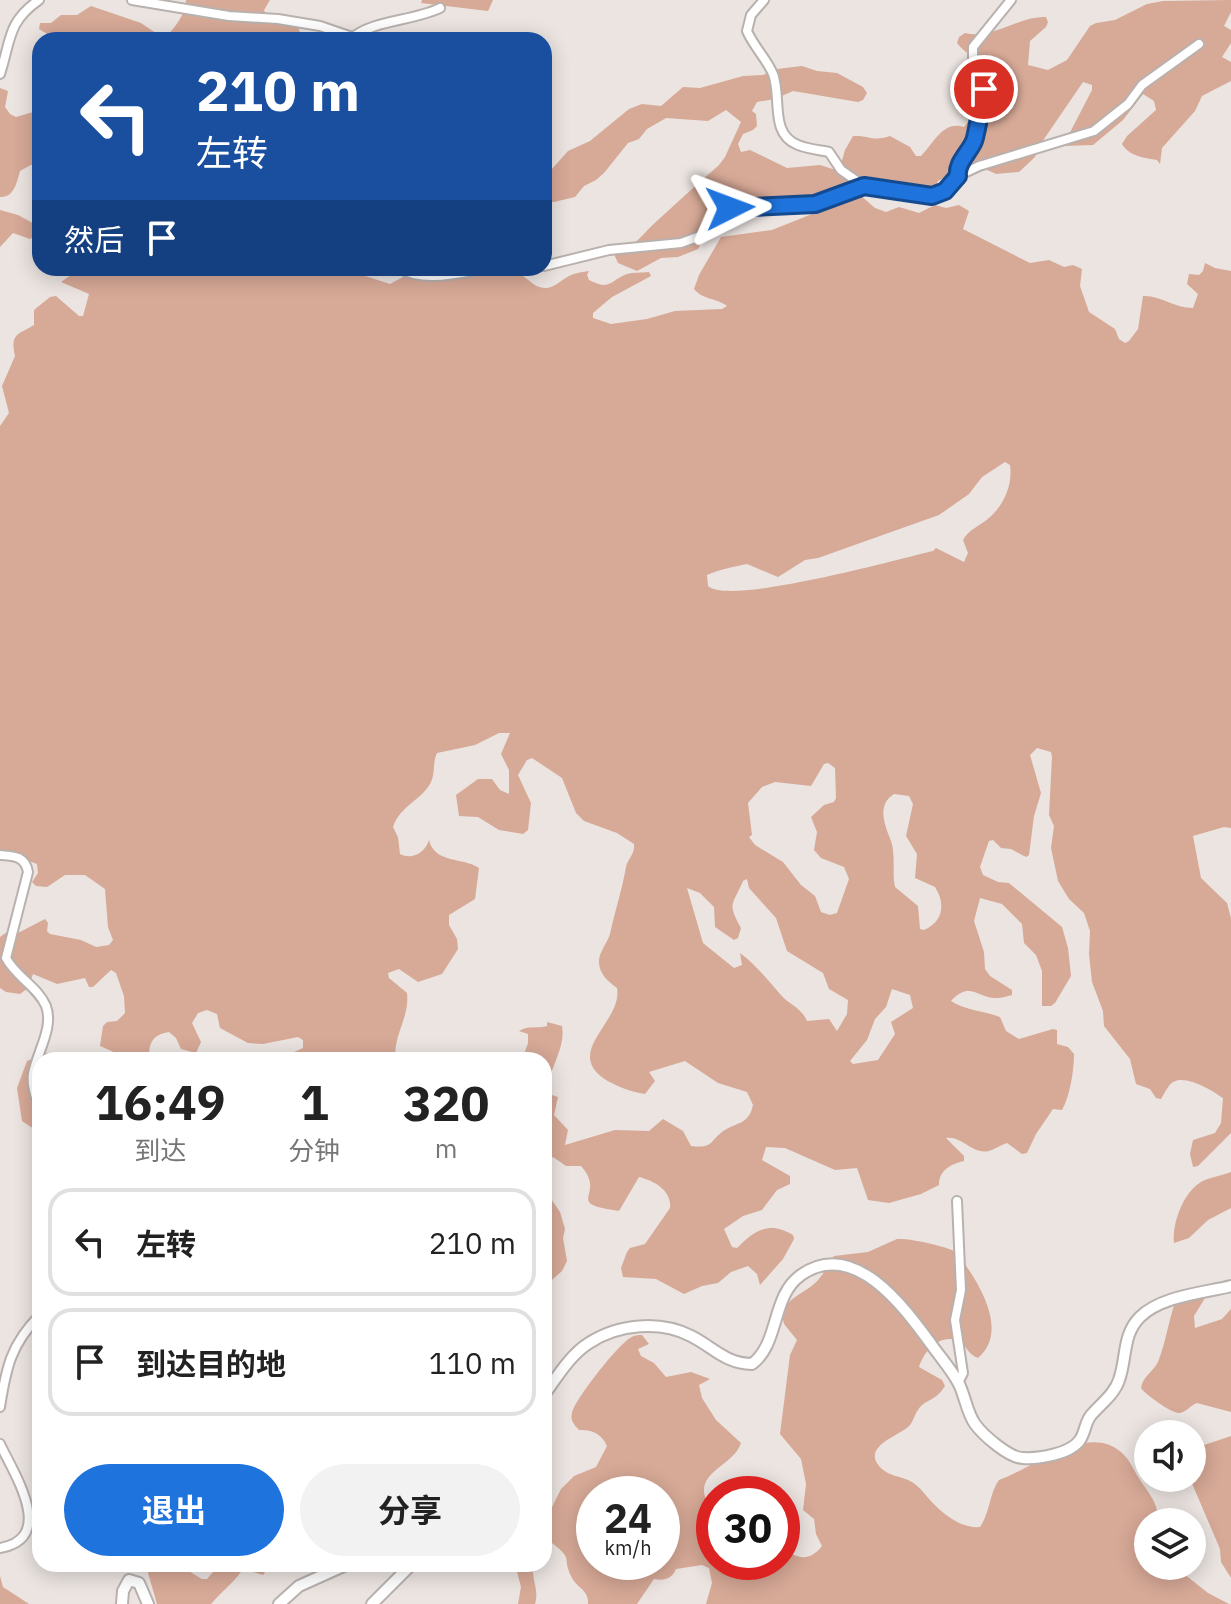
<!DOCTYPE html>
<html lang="zh">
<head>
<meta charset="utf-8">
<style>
	:root { --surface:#fff; --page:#f2f2f2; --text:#222; --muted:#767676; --line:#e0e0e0; --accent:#1f73dd }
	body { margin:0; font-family:"IBM Plex Sans","Noto Sans SC",sans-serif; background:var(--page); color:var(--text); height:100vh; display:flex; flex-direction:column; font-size:30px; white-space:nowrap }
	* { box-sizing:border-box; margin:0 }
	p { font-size:26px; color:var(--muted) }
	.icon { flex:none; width:44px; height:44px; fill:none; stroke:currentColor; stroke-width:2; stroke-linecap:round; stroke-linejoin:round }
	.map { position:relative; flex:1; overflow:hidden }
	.drawer { position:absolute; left:32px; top:1052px; width:520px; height:520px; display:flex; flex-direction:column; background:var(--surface); border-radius:24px; box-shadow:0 4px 20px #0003 }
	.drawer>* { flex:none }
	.top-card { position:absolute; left:32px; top:32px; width:520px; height:244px; border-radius:24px; box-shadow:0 4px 20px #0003; background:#1a4fa0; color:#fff; overflow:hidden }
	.tools { position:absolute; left:1134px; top:1420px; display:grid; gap:16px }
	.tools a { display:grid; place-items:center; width:72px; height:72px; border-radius:50%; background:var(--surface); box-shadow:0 4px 20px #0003; font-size:40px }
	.speed { position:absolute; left:576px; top:1476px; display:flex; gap:16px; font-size:40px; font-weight:700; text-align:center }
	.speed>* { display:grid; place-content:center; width:104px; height:104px; border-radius:50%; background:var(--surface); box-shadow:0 4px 20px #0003; line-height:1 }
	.speed small { font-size:20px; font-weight:400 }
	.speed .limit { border:12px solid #d22; background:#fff; color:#111 }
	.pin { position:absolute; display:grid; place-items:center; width:68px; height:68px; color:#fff; margin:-34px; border:4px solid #fff; border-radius:50%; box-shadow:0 2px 8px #0007 }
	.me { position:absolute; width:88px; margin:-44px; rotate:87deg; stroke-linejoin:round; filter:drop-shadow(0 0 6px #0008) }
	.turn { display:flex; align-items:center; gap:28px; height:168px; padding:0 32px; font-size:36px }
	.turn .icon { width:104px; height:104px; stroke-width:2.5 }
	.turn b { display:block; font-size:56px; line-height:68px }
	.then { display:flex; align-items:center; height:76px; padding:0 32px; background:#0003; gap:16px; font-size:30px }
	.eta { display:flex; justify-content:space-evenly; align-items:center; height:136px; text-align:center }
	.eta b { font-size:48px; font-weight:700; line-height:56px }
	.action { display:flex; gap:16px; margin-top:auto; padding:16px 32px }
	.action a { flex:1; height:92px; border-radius:48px; background:var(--accent); color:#fff; font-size:32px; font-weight:700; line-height:92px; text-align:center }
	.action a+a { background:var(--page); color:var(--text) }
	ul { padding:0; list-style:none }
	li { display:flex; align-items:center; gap:24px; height:108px; margin:0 16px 12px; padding:0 16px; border:4px solid var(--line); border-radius:24px }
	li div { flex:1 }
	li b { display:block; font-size:30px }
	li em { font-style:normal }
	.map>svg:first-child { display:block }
</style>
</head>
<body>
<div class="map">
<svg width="1231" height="1604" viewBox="0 0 1231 1604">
	<rect width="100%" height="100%" fill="#ebe4e1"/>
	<!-- green -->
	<g fill="#d7a997" fill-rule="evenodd">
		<path d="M186 0H270L264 10 267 17C282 19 305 20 299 40H82L65 34 49 35 39 29 40 23H51L61 15H77L91 6 141 23 163 38C174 31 186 13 186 0Z"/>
		<polygon points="422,0 493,0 488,11 421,3"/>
		<path d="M1231 0V12L1224 26 1231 30V43L1222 57 1231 62V81L1202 96 1195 111 1162 148 1160 164 1157 160C1144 158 1129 156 1122 144L1127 136 1156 110 1154 101 1143 94 1123 120 1093 145 1063 146 1092 90V85L1083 82 1042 142 1035 157 1019 172 996 174 983 168 951 174 938 181 935 187 921 192 892 195 868 190 860 195 875 208 886 212 899 207 919 213 935 205 946 208 959 205 969 211 963 229 1030 263 1049 260 1064 267 1073 265 1082 269 1080 286 1089 312 1115 329 1119 339 1125 343 1129 341 1138 329 1143 296C1160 295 1174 308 1193 308L1198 294 1187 284 1189 274 1199 275 1203 271 1205 263 1215 268 1231 271V828L1224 827 1193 836 1201 878 1227 903 1231 918V1133L1198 1166 1193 1167 1190 1154 1193 1140 1215 1133 1221 1123 1223 1098C1213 1091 1186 1074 1173 1082 1168 1085 1164 1094 1161 1099L1156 1098 1150 1089 1136 1084 1130 1059 1104 1026 1103 1011 1092 982 1089 954 1090 931 1084 913 1069 899 1058 881 1051 848 1054 826 1049 815 1052 757 1051 752 1037 748 1030 755 1041 793 1034 816 1029 855 1026 857 1011 849 1001 848 993 840 989 841 980 867 983 875 998 882 1009 883 1062 927 1068 948 1071 976 1055 1003 1051 1006H1042V971L1036 955 1024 943 1022 924 1002 904 980 898 974 921 984 952 985 969 990 976 1012 990V995C1007 996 1002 998 997 998 978 999 970 980 951 1001 964 1010 985 1011 1000 1017L1006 1031 1019 1039 1053 1029 1057 1030V1044L1068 1047 1074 1054C1074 1070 1070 1096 1062 1110L1053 1109 1036 1134 1027 1153 1022 1154 1007 1143C1001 1145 995 1149 989 1151 972 1155 963 1136 946 1138L964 1156V1161C951 1164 939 1170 939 1185L921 1194 889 1203 868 1200 857 1168 835 1170 785 1148 766 1147 762 1160 790 1176V1184L777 1190 762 1210 743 1216 724 1229 732 1247 737 1248C754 1231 769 1220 793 1235L794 1239 783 1259 760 1285 757 1274 748 1266 731 1272 718 1283 702 1286 684 1294 656 1279 623 1277 621 1268 627 1252 630 1248 645 1244 670 1208C672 1191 655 1181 639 1177L619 1211C561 1203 608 1196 581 1166H566L553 1157 544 1166V1137L550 1129 552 1120 544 1111V1060H522L528 1043V1034L519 1031C528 1025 537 1029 547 1026V1022L562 1026C566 1049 548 1071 546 1093L558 1097 554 1115 568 1130 565 1145 615 1130 649 1131 663 1119 683 1131 691 1146C715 1149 709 1140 725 1130 738 1122 749 1124 753 1105L747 1092 718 1083 685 1061 649 1072 655 1081 645 1094C631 1092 615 1086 603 1078 565 1050 623 1021 617 988 608 981 600 975 599 963 598 953 607 944 610 934 615 911 622 890 626 867 628 858 635 855 634 844L617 833 584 821 576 813 562 778 532 758 527 760 518 775 531 803 528 830 523 834 499 830 478 817 459 816 456 795 478 779H492L500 790 509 794V770L501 754 510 733H499L475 745 437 753C432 764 436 773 430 784 420 801 400 806 393 827L398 837 400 854C412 860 425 853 429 840 435 864 463 857 479 868L475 899 449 915V925L457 939 458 949 442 974 418 982 399 969 388 973 389 978 407 993C410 1018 392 1036 396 1060H358L357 1054C348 1050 343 1054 337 1060H288L294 1052 303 1048V1040L298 1037 263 1044 248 1043 220 1028 217 1014 207 1010 198 1013 192 1023 201 1042 196 1053 181 1049 176 1038 169 1032C153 1034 147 1044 150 1060H132L100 1046 103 1026 107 1022 117 1021 125 1013 124 996 116 973 111 970 93 987H89L85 978 57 984 33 974 28 988 20 994 6 992 0 988V937L7 932 18 933 45 919 48 923 47 931 50 934 81 940 96 947 109 945 113 940 108 927 105 889 85 875H65L47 887 36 886 32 882 38 873 37 864C25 858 11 863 0 856V426L9 413 2 386 15 356C10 334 17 335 34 325V310L50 297 56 296 79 316H83L89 294 61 282 81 268H148L160 272 163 268H355L353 272 390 284 403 277 418 279 432 275 510 271C526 273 532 288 545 288 555 288 561 280 569 276 575 273 582 272 589 271L587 275 589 280C611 291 609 281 627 274 633 272 643 273 649 272L651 276 612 297 593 313V318L611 324 647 319 675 311 722 309 727 306C717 298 703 300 694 289L699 275 721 237 772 230 812 214 801 212 783 215 760 208 743 214 732 212 707 233 698 249 678 257 661 258 637 271 618 263 614 254C634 249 643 233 658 220 678 202 698 183 719 165L725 157 741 122 726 110 708 121 666 118 647 129 639 139 628 143 604 173 596 180 584 186 575 197 554 202 544 201V172L551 170 568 151 590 141 629 109 642 104 661 106 683 87 700 88 743 76 763 75 777 69 802 66 817 71 837 73 863 87 867 93 863 100 858 102 793 91 775 99 757 102 752 111 756 114 757 126 753 130 743 134 738 144 741 152 750 150 787 168 820 165 839 171 845 150 853 136C870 135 871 142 890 136L910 147 916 156H921C934 143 943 120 964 127L996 85C993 64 968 58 957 43L959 37 965 33C992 40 1018 16 1046 17L1048 22 1046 27 1030 41 1028 65 1048 70 1067 60 1090 26 1096 23 1115 20 1147 4 1163 1ZM1005 462 1010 465C1013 484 1004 505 989 518 980 526 969 529 963 540L968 553 964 562 936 548 933 551C899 559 729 606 708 586L707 575C720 569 733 567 747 564L778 577 805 560 818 558 939 515 969 494 982 477ZM828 763 835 768 836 798 834 802 824 805 811 817 817 832 814 850 821 858 844 867 849 879 837 913 830 915 821 912 815 896 801 885 783 862 755 845 749 837 752 835 748 803 762 787 775 782 811 786 824 764ZM894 794 909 796 913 804 906 836 917 854 915 878 935 887C946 904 943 922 924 930L920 929 918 906 895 887 894 881C893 870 895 852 891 841 885 826 876 805 894 794ZM747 879 749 888 776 918 787 951 823 973 829 989 848 1000 847 1014 837 1031 829 1019 807 1021C801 1007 789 1005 780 994 768 980 755 964 740 953L742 965 734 968 703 943 687 888 700 893 714 907 715 927 734 940 738 938 741 928C727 902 732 907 743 881ZM892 989 910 995 913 1008 891 1022 895 1034 878 1060 853 1064 850 1061 867 1040 875 1019 886 1007Z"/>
		<path d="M0 88 8 91 5 107 10 114 16 117 40 110V164L31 165 20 171C17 182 14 198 0 197Z"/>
		<polygon points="0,210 18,215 40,227 40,234 30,239 13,233 0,247"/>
		<polygon points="47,1053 63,1059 86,1058 91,1060 40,1060 40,1133 22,1121 17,1088 27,1061"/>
		<path d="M1231 1172V1208L1208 1220 1189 1238 1174 1243C1172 1223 1183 1193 1201 1182 1209 1177 1222 1176 1231 1172Z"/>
		<polygon points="544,1192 547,1193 560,1212 565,1229 563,1238 567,1261 562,1271 544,1287"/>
		<path d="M897 1239C909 1238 940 1245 952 1250 959 1254 966 1266 971 1273 986 1297 1005 1335 978 1358 967 1354 967 1345 958 1341 940 1333 924 1351 919 1367L942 1380 945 1386C935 1402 925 1399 918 1410 914 1415 914 1421 909 1426 901 1435 858 1447 882 1469 894 1480 908 1473 924 1493 937 1509 958 1529 980 1527 990 1513 989 1494 999 1480 1032 1469 1087 1422 1121 1452 1129 1459 1133 1468 1138 1477 1148 1493 1159 1502 1158 1522H1148V1566H1174L1208 1593 1229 1604H706L712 1583 709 1568 702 1565 676 1569C672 1579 664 1581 654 1579L637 1604H588C589 1589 576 1588 571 1576 562 1557 574 1560 552 1543L544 1548V1523L561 1489 574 1476 596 1467 607 1446C602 1434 592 1429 579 1430 574 1425 570 1420 572 1413 575 1399 618 1345 630 1338 635 1335 637 1335 642 1335L649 1344 638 1349 641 1356 654 1363 666 1377 691 1372 710 1379 699 1385 702 1398 716 1420 741 1443C733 1467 695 1471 706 1500L714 1496V1562H782V1545C795 1560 810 1562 822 1546L816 1534 814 1519 803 1510 806 1484 801 1459 780 1434 790 1355 797 1340 784 1324 782 1315C788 1295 806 1294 819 1279 825 1272 828 1263 834 1256L868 1252ZM594 1494H662V1562H594Z"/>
		<path d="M1187 1290 1201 1293 1205 1298 1194 1316 1195 1328 1222 1319 1231 1309V1412L1197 1403C1191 1405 1186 1412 1180 1413 1172 1414 1145 1394 1141 1388 1143 1376 1153 1372 1158 1362 1167 1340 1169 1314 1179 1293Z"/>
		<polygon points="1231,1436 1231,1578 1221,1562 1220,1549 1191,1481 1198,1447"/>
		<path d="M150 1564H177L202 1579H207L220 1564H271L263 1575 250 1571 241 1572C232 1584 221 1592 211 1604H157L148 1573Z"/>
		<path d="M515 1564H534C530 1577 540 1590 535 1604H518L521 1587Z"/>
		<polygon points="0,1576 3,1587 29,1604 0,1604"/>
	</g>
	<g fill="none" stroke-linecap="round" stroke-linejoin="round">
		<!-- minor casing -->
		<g stroke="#b8b1ae" stroke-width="12">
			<g id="minor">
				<polyline points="132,0 229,16 278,19 320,26 352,37"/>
				<path d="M764 0 751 15 747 31C754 47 766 58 773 74 782 97 769 134 798 145 808 149 819 150 829 152L841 170 864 186 932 196 945 191 958 176 979 166 1094 131 1128 104 1142 85 1199 44"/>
				<path d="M351 39C371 20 414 21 440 8"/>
				<path d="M0 74C11 41 7 22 39 0"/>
				<path d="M958 176C956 163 969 153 973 142 979 127 977 112 984 98L973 57V47L1011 0"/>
				<polyline points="544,266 609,250 681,243 700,236 719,216 730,208 815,204 864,186"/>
				<path d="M399 268C426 284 461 272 491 268"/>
				<path d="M0 855C14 856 25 856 28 872L6 958C16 977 38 987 46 1006 54 1028 37 1052 33 1074 31 1085 37 1100 40 1111"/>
				<polyline points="957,1201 961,1290 955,1320 963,1373 958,1383"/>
				<path d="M0 1407C6 1368 11 1344 40 1315"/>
				<path d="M0 1444C14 1474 57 1538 0 1548"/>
			</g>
		</g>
		<!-- tertiary casing -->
		<g stroke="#b8b1ae" stroke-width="14">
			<g id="tertiary">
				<path d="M544 1395C557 1377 570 1355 589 1343 618 1324 660 1320 691 1336 713 1347 726 1364 752 1364 780 1343 771 1296 801 1275 854 1238 904 1307 931 1344 940 1357 952 1370 959 1384 965 1396 967 1413 975 1424 983 1435 1009 1458 1023 1458 1039 1459 1070 1454 1080 1440 1086 1431 1085 1420 1093 1413 1102 1403 1115 1393 1119 1380 1127 1358 1122 1335 1140 1317 1161 1296 1203 1293 1231 1286"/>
				<polyline points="122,1604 123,1591 129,1580 139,1583 148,1604"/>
				<polyline points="279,1604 299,1586 348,1564"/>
				<polyline points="372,1604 412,1564"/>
			</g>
		</g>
		<!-- minor -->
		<use href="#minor" stroke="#fff" stroke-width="8"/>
		<!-- tertiary -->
		<use href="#tertiary" stroke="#fff" stroke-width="10"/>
	</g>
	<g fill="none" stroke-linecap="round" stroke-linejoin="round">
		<!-- route casing -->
		<g stroke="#144b90" stroke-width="20">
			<path id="route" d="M730 208 815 204 864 186 932 196 945 191 958 176C956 163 969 153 974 141 976 136 984 93 984 89"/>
		</g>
		<!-- route -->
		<use href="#route" stroke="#1f73dd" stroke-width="14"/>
	</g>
</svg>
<div class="tools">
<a><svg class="icon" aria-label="sound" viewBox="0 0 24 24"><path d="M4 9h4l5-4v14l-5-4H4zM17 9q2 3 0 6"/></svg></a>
<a><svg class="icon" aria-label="layers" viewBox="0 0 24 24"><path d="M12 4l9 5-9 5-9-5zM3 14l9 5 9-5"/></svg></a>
</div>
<div class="speed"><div>24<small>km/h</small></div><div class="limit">30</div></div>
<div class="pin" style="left:984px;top:89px;background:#d93025"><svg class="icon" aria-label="arrive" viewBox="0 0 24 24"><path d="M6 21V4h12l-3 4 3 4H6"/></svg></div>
<svg class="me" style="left:730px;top:208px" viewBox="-20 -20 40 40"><path d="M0-17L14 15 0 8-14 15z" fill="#1f73dd" stroke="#fff" stroke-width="4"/></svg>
<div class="top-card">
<div class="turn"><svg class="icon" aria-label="left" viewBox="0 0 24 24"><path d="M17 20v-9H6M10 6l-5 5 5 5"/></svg><div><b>210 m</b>左转</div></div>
<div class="then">然后<svg class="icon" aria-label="arrive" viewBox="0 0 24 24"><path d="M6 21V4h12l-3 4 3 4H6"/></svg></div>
</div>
<section class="drawer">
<div class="eta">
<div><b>16:49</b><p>到达</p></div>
<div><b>1</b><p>分钟</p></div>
<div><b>320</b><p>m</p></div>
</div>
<ul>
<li><svg class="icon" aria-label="left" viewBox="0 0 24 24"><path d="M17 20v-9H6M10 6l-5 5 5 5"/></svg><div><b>左转</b></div><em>210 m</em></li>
<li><svg class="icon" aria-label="arrive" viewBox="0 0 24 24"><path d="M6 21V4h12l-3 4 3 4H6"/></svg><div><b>到达目的地</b></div><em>110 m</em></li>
</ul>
<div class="action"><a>退出</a><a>分享</a></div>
</section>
</div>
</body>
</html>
